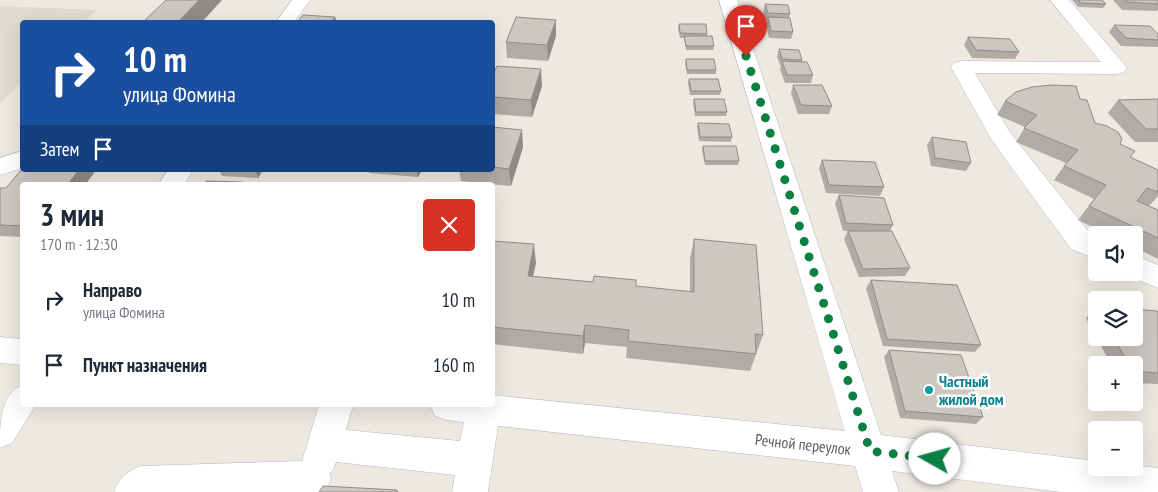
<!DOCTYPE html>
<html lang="ru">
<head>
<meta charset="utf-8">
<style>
	:root { --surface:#fff; --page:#f6f6f7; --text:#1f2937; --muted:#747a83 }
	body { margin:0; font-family:"PT Sans Narrow",sans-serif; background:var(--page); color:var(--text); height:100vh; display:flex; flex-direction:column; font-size:19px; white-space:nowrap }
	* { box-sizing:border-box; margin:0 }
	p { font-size:16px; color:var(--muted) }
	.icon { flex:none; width:28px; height:28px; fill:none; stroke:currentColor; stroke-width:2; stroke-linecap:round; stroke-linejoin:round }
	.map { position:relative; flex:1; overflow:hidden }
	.side { position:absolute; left:20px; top:182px; width:475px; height:225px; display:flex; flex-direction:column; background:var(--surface); border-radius:5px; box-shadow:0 5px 20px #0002 }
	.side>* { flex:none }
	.hud { position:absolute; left:20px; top:20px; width:475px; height:152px; border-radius:5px; box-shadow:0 5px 20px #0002; background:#1a4fa0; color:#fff; overflow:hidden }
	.buttons { position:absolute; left:1088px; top:226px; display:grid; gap:10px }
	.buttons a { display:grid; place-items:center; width:55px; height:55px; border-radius:5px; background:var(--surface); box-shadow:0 5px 20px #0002; font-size:25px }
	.pin { position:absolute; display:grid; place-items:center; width:42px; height:42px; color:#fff; margin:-51px -21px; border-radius:50% 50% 50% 0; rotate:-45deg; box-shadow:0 0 5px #0007 }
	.pin .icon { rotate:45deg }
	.me { position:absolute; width:55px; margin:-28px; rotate:277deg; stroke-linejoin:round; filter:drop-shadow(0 0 4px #0008) }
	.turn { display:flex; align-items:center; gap:18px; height:105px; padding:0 20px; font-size:22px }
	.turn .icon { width:65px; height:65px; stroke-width:2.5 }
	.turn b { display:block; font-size:35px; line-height:42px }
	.then { display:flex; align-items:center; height:48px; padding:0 20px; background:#0003; gap:10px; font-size:19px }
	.round { display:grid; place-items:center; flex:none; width:52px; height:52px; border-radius:5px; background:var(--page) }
	.headline { display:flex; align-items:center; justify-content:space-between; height:85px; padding:0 20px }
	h1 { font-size:30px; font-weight:700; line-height:38px }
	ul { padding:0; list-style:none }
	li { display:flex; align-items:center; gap:15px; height:65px; padding:0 20px }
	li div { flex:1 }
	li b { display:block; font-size:19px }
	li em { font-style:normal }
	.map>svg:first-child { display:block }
</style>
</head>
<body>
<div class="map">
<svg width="1158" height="492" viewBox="0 0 1158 492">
	<rect width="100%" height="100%" fill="#ede9e1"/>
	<!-- education -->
	<polygon fill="#dfdbd1" points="0,6 97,10 84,22 22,22 22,82 0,103"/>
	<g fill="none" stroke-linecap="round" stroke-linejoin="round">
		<!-- minor casing -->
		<g stroke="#b4b8bc" stroke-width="1">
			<g id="minor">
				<polygon points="292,0 310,0 294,22 276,22"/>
				<path d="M719 0H737L881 435 1096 461V468H1134V465L1158 468V492H1061L892 471 899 492H863L855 466 498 426 488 492H452L455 475 336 462 332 472 329 473 331 479 325 492H114C120 477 126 472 141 466L302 461 319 405H353L346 430 460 441 464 422 447 420 435 416 430 405H492V395L845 431Z"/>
				<polygon points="1050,0 1069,0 1124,64 1127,68 1124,72 1117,74 975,73 1009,131 1091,235 1096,237 1096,259 1071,249 991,139 951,67 954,63 961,61 1101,62"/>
				<polygon points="22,151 22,168 0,175 0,158"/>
				<polygon points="168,170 193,170 184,185 158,185"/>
				<polygon points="1134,255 1158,265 1158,288 1124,274 1134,272"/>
				<polygon points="0,337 22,339 22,365 0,363"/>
				<path d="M22 385V405H36L12 443 0 448C0 422 0 396 22 385Z"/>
			</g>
		</g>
		<!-- minor -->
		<use href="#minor" fill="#fff" fill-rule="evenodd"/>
	</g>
	<!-- wall -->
	<g fill="#b0aba7">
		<polygon points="1072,0 1102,0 1106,4 1103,8 1078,7"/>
		<polygon points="1113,0 1158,0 1158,9 1157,11 1122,10"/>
		<polygon points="765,4 790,14 789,18 793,32 791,39 769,38 766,25 767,21 766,20 763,12"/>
		<polygon points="679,24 707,34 707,36 714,46 713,50 686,50 684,38 680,38 678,28"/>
		<polygon points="1114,25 1158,34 1158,47 1121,46 1109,32"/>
		<polygon points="556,36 548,61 507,58 506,42"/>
		<polygon points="968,37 1019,52 1015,59 972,58 964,45"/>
		<polygon points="779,49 802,60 802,62 813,75 811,83 785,83 780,69 781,67 777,57"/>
		<polygon points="686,59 716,70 716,74 687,74 685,63"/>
		<polygon points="492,77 542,86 532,117 492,114"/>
		<polygon points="689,79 721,91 720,95 690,95 688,83"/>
		<polygon points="793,85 832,106 829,114 798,114 791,93"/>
		<polygon points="694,99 727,112 726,116 695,116 693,103"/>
		<polygon points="1080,99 1095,123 1120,144 1130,157 1158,170 1158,196 1150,205 1147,205 1158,210 1158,259 1134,247 1134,235 1109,235 1078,220 1094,199 1054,180 1066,163 1016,142 1025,127 997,115 1005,101"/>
		<polygon points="1158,99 1158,142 1135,142 1108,113 1118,100"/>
		<polygon points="698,123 732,137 731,142 699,141 697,127"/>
		<polygon points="492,127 523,147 511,186 461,181 459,170 492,170"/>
		<polygon points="932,137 971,163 966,171 931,166 927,145"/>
		<polygon points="703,146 739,161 738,165 705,165 702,150"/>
		<polygon points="822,160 884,187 880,196 826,193 819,168"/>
		<polygon points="219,170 263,170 258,178 222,176"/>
		<polygon points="369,170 422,170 418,177 369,173"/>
		<polygon points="94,173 22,185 22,237 0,236 0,188 6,188"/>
		<polygon points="839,195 893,225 890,231 910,268 905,276 859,277 844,239 848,231 843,231 835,203"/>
		<polygon points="694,239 763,335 750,371 626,358 627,347 585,343 583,354 492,344 492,241 536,263 533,276 690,292 690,258"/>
		<polygon points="871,280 981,345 975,352 883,346 866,288"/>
		<polygon points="1096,308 1096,337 1086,318"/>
		<polygon points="1158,312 1158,384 1134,383 1134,365 1111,365 1097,338 1134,338"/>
		<polygon points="889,350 983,417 976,424 900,418 884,357"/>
	</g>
	<!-- shaded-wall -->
	<g fill="#908b88">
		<polygon points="199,0 222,0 202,22 178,22"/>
		<polygon points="335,17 337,22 331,22"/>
		<polygon points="556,20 556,36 548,61 547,45"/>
		<polygon points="541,69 542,86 532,117 531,100"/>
		<polygon points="522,130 523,147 511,186 509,169"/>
		<polygon points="79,170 92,170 94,173 85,185 67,185"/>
		<polygon points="255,170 263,170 258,178"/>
		<polygon points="416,170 422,170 418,177"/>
		<polygon points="534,244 536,263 529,294 528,276"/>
		<polygon points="585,325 585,343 583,354 583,336"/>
	</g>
	<!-- building -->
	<g fill="#cdc7c2" stroke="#908b88">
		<polygon points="166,0 199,0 178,22 143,22"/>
		<polygon points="1078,0 1102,0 1106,4 1081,3"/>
		<polygon points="1125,0 1158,0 1158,4 1127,2"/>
		<polygon points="765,4 788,5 790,14 768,13"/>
		<polygon points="303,15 335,17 331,22 297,22"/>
		<polygon points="516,17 556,20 547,45 506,42"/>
		<polygon points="768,17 790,18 793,32 771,31"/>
		<polygon points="679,24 706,24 707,34 680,33"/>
		<polygon points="1114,25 1150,26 1158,34 1158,40 1126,38"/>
		<polygon points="684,36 712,36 714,46 686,46"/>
		<polygon points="968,37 1010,39 1019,52 976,50"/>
		<polygon points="779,49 799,50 802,60 782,59"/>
		<polygon points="686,59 714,59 716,70 687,70"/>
		<polygon points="782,61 807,62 813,75 787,75"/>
		<polygon points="497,66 541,69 531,100 492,97 492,77"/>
		<polygon points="689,79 718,79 721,91 691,91"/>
		<polygon points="793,85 822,85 832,106 801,105"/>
		<polygon points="1052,85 1076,86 1080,99 1087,100 1095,123 1107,126 1118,132 1122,139 1120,144 1135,151 1130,157 1158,170 1158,191 1155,191 1147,188 1137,201 1158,210 1158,238 1089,206 1106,185 1064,166 1078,150 1024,128 1037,115 1005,101 1016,92 1032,87"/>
		<polygon points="694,99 724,99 727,112 696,112"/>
		<polygon points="1158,99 1158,129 1146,129 1118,100"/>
		<polygon points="698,123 729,124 732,137 700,137"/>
		<polygon points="492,127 522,130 509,169 492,167"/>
		<polygon points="932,137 966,142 971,163 935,158"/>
		<polygon points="703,146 736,146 739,161 705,161"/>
		<polygon points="822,160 875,162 884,187 829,185"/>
		<polygon points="22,169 22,170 79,170 67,185 22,185 22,226 0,225 0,188 6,188"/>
		<polygon points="206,181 243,182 241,185 203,185"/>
		<polygon points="839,195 884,198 893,225 846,223"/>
		<polygon points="848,231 892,231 910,268 863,269"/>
		<polygon points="694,239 756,245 763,335 755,334 756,354 628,341 629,330 585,325 583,336 492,327 492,241 534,244 528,276 593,282 594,276 636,280 636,286 694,292"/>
		<polygon points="871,280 957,285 981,345 887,339"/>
		<polygon points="1134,309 1157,311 1158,312 1158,373 1134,371 1134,365 1129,365 1114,338 1134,338"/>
		<polygon points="889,350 961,355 983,417 905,411"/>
		<polygon points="323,486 397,490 398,492 319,492"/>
	</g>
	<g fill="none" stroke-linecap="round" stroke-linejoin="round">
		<!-- route -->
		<polyline stroke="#0b8043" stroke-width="9" stroke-dasharray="0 16.2" points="746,56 870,451 935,459"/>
	</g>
	<!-- markers -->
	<circle fill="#0f9aa8" stroke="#fff" stroke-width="2" cx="929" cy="390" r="5"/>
	<g text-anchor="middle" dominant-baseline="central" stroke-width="5" stroke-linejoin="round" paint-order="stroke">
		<!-- near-culture labels -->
		<g font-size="16" font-weight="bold" fill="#0d838f" stroke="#fff" text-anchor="start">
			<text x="939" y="381">Частный<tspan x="939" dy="18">жилой дом</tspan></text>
		</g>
		<!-- near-street labels -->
		<g font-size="16" fill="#595e62" stroke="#fff">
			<text transform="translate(803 444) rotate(6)">Речной переулок</text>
		</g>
	</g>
</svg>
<div class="buttons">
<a><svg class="icon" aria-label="sound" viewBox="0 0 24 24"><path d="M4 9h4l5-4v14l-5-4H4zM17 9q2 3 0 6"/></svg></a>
<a><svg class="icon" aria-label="layers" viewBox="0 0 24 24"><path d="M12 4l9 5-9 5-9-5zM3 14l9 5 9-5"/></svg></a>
<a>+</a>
<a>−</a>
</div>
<div class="pin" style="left:746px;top:56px;background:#d93025"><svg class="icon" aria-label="arrive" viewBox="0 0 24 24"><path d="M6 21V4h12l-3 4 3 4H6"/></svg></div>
<svg class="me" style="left:935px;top:459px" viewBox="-20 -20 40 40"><circle r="19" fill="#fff"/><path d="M0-13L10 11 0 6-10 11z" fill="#0b8043"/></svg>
<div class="hud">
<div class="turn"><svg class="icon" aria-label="right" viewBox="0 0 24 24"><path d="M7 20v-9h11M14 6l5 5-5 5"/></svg><div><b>10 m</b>улица Фомина</div></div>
<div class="then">Затем<svg class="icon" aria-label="arrive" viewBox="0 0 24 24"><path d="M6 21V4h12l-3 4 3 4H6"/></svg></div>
</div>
<section class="side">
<div class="headline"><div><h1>3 мин</h1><p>170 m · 12:30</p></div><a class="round" style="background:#d93025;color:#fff"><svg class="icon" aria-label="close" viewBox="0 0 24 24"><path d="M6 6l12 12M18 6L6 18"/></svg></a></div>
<ul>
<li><svg class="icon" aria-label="right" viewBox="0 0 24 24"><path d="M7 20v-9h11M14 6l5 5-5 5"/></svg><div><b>Направо</b><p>улица Фомина</p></div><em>10 m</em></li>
<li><svg class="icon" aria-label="arrive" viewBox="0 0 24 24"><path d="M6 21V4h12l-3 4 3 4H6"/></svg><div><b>Пункт назначения</b></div><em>160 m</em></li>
</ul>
</section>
</div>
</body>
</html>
